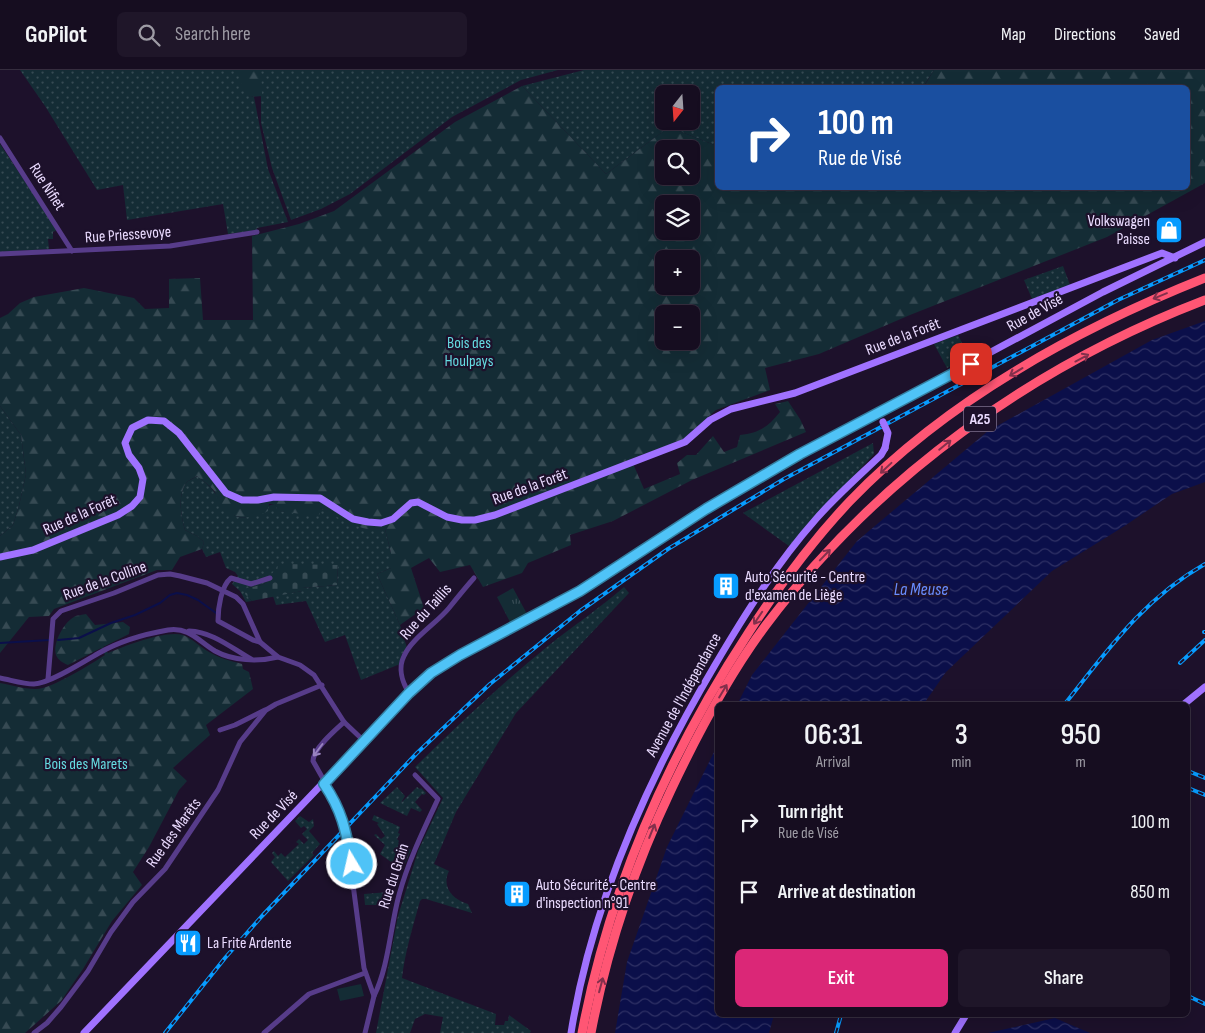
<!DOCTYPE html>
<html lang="en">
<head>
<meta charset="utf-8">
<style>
	:root { --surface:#160d20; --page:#1f1629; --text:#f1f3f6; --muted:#9e9ca5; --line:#352d3e; --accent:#db2777 }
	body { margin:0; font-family:"Sofia Sans Condensed",sans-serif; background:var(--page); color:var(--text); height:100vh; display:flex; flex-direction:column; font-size:19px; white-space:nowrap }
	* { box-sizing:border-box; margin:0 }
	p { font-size:16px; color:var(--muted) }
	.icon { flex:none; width:28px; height:28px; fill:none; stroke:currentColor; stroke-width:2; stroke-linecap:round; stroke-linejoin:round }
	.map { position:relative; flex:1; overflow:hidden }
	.side { position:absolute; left:715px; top:632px; width:475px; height:315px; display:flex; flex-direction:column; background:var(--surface); border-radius:8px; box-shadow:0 5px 20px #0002,0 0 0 1px var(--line) }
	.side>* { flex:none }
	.guide { position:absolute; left:715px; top:15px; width:475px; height:105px; border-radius:8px; box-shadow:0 5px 20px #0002,0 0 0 1px var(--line); background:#1a4fa0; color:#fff; overflow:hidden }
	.needle { width:32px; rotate:197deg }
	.fabs { position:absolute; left:655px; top:15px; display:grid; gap:10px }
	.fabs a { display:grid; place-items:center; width:45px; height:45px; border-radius:8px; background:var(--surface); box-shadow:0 5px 20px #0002,0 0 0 1px var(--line); font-size:25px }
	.pin { position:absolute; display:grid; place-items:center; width:42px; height:42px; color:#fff; margin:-21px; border-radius:10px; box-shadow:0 2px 8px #0006 }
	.me { position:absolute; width:55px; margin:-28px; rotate:351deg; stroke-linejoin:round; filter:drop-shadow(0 0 4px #0008) }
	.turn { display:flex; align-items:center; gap:18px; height:105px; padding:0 20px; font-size:22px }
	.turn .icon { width:65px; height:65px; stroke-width:2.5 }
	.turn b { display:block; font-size:35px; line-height:42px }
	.eta { display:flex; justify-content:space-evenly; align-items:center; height:85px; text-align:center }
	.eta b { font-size:30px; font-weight:600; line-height:35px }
	.button { display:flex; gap:10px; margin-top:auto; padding:10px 20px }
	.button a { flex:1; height:58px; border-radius:8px; background:var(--accent); color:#fff; font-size:20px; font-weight:600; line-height:58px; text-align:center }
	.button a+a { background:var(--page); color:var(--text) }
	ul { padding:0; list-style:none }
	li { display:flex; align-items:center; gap:15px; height:70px; padding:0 20px }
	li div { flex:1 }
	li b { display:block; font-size:19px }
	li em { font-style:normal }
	header { display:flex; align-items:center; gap:30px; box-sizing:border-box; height:70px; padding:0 25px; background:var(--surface); border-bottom:1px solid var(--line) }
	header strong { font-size:24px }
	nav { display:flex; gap:28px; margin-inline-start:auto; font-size:18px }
	.search { width:350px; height:45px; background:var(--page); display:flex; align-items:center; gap:12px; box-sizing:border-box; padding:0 18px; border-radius:8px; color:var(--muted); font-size:19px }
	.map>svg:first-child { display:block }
</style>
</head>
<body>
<header>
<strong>GoPilot</strong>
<div class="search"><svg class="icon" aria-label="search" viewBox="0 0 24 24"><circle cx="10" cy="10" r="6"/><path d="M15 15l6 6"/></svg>Search here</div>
<nav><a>Map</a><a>Directions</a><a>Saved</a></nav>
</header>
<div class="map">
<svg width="1205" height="963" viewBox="0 0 1205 963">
	<defs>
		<pattern id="grass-dots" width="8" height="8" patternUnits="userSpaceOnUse" patternTransform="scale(1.25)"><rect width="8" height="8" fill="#142c35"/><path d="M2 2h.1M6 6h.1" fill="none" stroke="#364a53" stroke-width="1.8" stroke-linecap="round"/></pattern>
		<pattern id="forest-firs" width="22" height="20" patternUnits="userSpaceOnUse" patternTransform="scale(1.25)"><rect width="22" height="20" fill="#142c35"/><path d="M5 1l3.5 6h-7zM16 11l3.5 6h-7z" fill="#364a53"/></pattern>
		<pattern id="cemetery-stones" width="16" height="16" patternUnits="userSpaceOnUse" patternTransform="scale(1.25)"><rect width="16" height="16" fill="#142c35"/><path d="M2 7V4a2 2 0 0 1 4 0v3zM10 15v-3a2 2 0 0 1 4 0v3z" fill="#364a53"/></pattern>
		<pattern id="park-tufts" width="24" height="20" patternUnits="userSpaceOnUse" patternTransform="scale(1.25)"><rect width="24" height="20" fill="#142c35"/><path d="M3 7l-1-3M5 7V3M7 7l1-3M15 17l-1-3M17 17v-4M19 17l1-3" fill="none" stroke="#364a53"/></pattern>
		<pattern id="water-waves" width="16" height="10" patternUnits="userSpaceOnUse" patternTransform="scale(1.25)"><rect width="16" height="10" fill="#0b0f4a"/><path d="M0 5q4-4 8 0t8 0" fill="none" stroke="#2f3165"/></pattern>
	</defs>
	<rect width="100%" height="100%" fill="#1d112b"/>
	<!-- grass -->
	<g fill="url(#grass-dots)" fill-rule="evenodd">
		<polygon points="20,0 241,0 250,27 254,27 268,99 288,152 257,158 257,160 228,164 223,134 127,150 123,115 97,120 45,36"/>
		<polygon points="261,0 558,0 521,10 452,47 350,124 321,139 291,150 272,98 261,53"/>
		<path d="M584 0H934L923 17 718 18 717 76 669 57 606 104 522 16ZM664 24H691V51H664Z"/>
		<polygon points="0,74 57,160 53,162 53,169 48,169 49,179 0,182"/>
		<polygon points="1063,196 1070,215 1032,229 1024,210"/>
		<polygon points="958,265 969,287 947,298 934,274"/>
		<polygon points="0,336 21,365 26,404 19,436 13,455 0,466"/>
		<polygon points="873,373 874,384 789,476 743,443"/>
		<path d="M197 406C202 410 208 414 212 419 222 431 228 450 247 447 258 446 264 435 275 434L279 441 297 442 320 438 366 459H385L391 483V498L377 504 400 555 407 578 402 584 400 594 361 610 345 565 325 572 306 531 276 535 273 526 302 521V518L337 515 338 495 270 510 262 515 247 518 249 528 252 531 246 532 240 521 232 514 238 506 235 502 226 498 220 482 206 487 202 479 204 472 197 466 185 460C181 447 177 424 187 412 189 410 195 408 197 406Z"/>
		<path d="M624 517 629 523 516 643 456 742 434 794 449 801C441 817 453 830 468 834L472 843 426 829H422L420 831C413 856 405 882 402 908L496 944 495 955H504L505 951H508L509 945 531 961 530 963H440L443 947 425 944 415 949 410 963H376L398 846 418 781 443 728 415 697C458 655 501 614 548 576 573 556 600 538 624 517Z"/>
		<polygon points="397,717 405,726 401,733 417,717 420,719 421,718 426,723 424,725 422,724 415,732 422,740 420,742 411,738 407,746 380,733"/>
		<polygon points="374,745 400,757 398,763 400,764 397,769 399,771 398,773 411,780 402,800 380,784 385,775 374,765 376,764 381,769 385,766 377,754 379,753 372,750"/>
		<polygon points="300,746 309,752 313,749 314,756 309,761 320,774 312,783 314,785 288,811 271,792 275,787 272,783 274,781 278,786 281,783 285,787 299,774 296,772 299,769 304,774 308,770 302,764 307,759 304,756 301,758 295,751"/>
		<polygon points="389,822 386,835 365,835 364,824"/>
	</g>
	<!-- forest -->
	<g fill="url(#forest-firs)" fill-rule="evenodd">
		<polygon points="240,0 261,0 262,26 250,27 241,13"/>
		<path d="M934 0H1205V113L1107 167 910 245 819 284 765 298 770 320 716 340 682 370 631 389 644 419 680 404 677 393 687 385H696L713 366 724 382 737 377 740 365C759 363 768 357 780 342L775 334 788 331 800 349 806 362 692 410 613 451 570 465 571 475 528 493 522 503 483 517 470 495 440 502 429 488 411 498 424 538 400 555 377 504 391 498V483L385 459H366L350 454 320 438V444L317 446 278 441 275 434H269L268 441C253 450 233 450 220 437 215 432 217 427 215 422 211 416 203 411 197 406 194 408 189 410 187 412 177 424 181 447 185 460L197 466 204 472 202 479 180 487 172 500H157L54 539 49 546 29 547 0 583V466L13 455 19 436 26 404 21 365 0 336V248L8 244 20 233 34 227 84 218 134 228 145 239 169 238V209L200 208 203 250H253L252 166 299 154 334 141 455 52 522 16 606 104 669 57 717 76 718 118H1188V18H923ZM664 79H691V106H664ZM664 134H691V161H664ZM664 189H691V216H664ZM664 244H691V271H664Z"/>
		<path d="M86 544 95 555 123 552 130 557 129 564 103 577 108 583C125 576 165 560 183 565 193 569 200 577 209 582 219 588 231 591 242 594L243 599 249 602 253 619 206 655 210 665 173 698 187 711 179 720 149 777 133 802 142 815 112 851 83 899 61 931 25 963H0V613C11 615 24 619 35 619 50 620 91 594 105 585L101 578 68 595C63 593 58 590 56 585 52 574 64 552 74 547 77 545 83 545 86 544Z"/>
	</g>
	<!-- cemetery -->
	<polygon fill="url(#cemetery-stones)" points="280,494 338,495 337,515 302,518 302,521 252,531 245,524 247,518 262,515 270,510 270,506"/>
	<!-- park -->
	<polygon fill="url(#park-tufts)" points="513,518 527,544 510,552 497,527"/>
	<!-- pitch -->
	<polygon fill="#142c35" points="361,914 364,926 340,931 337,919"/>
	<!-- water -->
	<g fill="url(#water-waves)">
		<polygon points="1205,251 1205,412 1172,424 1123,457 1052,501 946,602 923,635 737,635 752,605 857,471 988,361 1152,270"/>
		<polygon points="717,676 718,945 774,945 769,963 615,963 627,892 667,777"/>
		<polygon points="1055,948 1090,963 988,963"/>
	</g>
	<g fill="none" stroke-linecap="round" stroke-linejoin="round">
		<!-- stream -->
		<g stroke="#0b0f4a" stroke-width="2">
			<polyline points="58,570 79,568 111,553 135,545 160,533 170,525 177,523 187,525 198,530 216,543"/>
			<polyline points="0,573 49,570"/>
		</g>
		<!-- street -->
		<g stroke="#573c8a" stroke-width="5">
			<polyline points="0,68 72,181"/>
			<polyline points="0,184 170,176 257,162"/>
			<path d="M189 561C213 562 230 577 251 589"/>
			<path d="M260 572 253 570 218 551C218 538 221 516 231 508L251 514 270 508"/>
			<path d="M0 608C11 610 23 614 34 614 49 614 85 591 99 583 120 571 145 564 168 560 190 557 198 571 215 581 233 591 258 592 278 587"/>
			<polyline points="48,609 53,549 61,541 114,523 158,505 170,504 180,506 207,513 236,527 243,534 260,572 278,587 300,595 314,605 344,652 364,671"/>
			<path d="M409 623C402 612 398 598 404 586 412 568 437 553 449 538 457 528 465 518 474 508"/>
			<path d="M344 652C335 660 313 679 313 691L339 737 346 761 364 898 374 926 365 963"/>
			<polyline points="220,660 235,655 265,640"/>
			<path d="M374 926C389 895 390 858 399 825 408 792 423 761 438 729L415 705"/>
			<polyline points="34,963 47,953 61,937 88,901 111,862 133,832 165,799 218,720 240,672 266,640 276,634 322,615"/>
			<polyline points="264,963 309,924 365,903"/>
		</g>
		<!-- secondary -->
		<g stroke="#a072ff" stroke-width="7">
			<polyline points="0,487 33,480 118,445 132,436 140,427 143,409 139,398 129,385 125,373 132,358 148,350 164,351 179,363 226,423 242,430 258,430 274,427 320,428 353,449 368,452 381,453 393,449 411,433 418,432 447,447 462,450 475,450 495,445 685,372 710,350 731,339 795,323 1162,183 1175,188"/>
			<polyline points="1183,635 1205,617"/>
			<polyline points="84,963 409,623 431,603 460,585 580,521 706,439 801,384 1103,222 1205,172"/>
			<path d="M571 963C592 832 648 708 715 595 745 544 777 493 816 449 836 426 859 406 881 385L885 378"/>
			<polyline points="955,963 966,945"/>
		</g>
		<!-- highway -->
		<g stroke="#ff5674" stroke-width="9">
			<path d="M582 963C609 819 669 684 749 562 779 516 812 471 850 431 946 331 1077 259 1205 208"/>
			<path d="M591 963C607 879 634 798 671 720 698 663 728 606 766 555 877 407 1033 296 1205 230"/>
		</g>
		<!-- rail casing -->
		<g stroke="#079cff" stroke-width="4">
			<g id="rail">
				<polyline points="1204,562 1205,562"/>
				<polyline points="1180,593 1205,570"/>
				<path d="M1064 635C1107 581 1143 529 1205 494"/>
				<polyline points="1188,701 1205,708"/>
				<polyline points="1188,718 1205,725"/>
				<polyline points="1188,926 1205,934"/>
				<polyline points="165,963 225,888 262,846 417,683 490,614 580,541 668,479 784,409 1118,230 1205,190"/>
				<polyline points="836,963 841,945"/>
			</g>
		</g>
		<!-- rail -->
		<use href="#rail" stroke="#1d112b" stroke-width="2" stroke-dasharray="5.5" stroke-linecap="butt"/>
		<!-- secondary-bridge -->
		<polyline stroke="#a072ff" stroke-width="7" points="883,352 888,363 885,378"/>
	</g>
	<!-- one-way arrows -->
	<defs><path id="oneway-shaft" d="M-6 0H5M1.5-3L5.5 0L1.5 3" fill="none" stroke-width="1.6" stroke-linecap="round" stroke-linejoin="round" transform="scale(1.25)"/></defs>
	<g stroke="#83304c">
		<use href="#oneway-shaft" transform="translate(1160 226) rotate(158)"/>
		<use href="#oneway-shaft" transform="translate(1082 288) rotate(-28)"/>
		<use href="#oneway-shaft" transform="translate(1016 302) rotate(149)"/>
		<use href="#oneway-shaft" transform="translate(945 375) rotate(-39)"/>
		<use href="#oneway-shaft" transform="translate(886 398) rotate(137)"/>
		<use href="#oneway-shaft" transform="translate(825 485) rotate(-46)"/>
		<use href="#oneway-shaft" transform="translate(758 548) rotate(124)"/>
		<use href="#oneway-shaft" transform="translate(723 621) rotate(-59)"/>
		<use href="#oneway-shaft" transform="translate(652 761) rotate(-68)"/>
		<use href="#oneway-shaft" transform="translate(601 915) rotate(-75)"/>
	</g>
	<use stroke="#9984bf" href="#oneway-shaft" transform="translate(318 680) rotate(127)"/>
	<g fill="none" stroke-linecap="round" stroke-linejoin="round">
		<!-- route casing -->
		<g stroke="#337fa1" stroke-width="12">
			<path id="route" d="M352 794C346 762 343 742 324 714L409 623 431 603 460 585 580 521 706 439 800 384 971 294"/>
		</g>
		<!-- route -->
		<use href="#route" stroke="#4fc3f7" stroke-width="9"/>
	</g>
	<!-- icons -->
	<defs>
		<g id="shop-square" transform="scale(1.4375)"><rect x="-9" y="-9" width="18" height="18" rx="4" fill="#079cff" stroke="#1d112b"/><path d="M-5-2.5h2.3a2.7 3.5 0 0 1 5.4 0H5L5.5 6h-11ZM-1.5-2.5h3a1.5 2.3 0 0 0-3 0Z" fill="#fff"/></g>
		<g id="building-square" transform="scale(1.4375)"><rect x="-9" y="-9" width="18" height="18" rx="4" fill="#079cff" stroke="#1d112b"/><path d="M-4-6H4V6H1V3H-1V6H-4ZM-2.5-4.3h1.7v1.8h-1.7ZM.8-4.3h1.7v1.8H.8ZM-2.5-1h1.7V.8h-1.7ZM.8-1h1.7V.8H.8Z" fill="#fff"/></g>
		<g id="restaurant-square" transform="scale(1.4375)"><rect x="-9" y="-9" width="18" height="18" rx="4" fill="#079cff" stroke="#1d112b"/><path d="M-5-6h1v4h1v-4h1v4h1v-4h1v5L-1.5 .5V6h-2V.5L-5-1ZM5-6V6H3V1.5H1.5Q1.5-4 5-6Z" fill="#fff"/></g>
	</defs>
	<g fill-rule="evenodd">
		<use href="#shop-square" x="1169" y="160"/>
		<use href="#building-square" x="726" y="516"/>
		<use href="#building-square" x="517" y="824"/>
		<use href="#restaurant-square" x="188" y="873"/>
	</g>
	<g text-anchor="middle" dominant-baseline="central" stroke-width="4.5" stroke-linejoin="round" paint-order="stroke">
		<!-- shield labels -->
		<rect fill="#1d112b" stroke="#ac9ebf" stroke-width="1" x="964" y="336.5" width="32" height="25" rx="4"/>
		<g font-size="15" font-weight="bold" fill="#eadbff">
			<text x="980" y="349">A25</text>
		</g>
		<!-- street labels -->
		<g font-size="16" fill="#eadbff" stroke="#1d112b">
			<text transform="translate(47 117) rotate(57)">Rue Nifiet</text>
			<text transform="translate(128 165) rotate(-4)">Rue Priessevoye</text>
			<text transform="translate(1035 243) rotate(-29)">Rue de Visé</text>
			<text transform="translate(903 267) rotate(-21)">Rue de la Forêt</text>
			<text transform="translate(530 417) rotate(-20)">Rue de la Forêt</text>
			<text transform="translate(80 445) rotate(-24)">Rue de la Forêt</text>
			<text transform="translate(105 511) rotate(-20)">Rue de la Colline</text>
			<text transform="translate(426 542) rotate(-48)">Rue du Taillis</text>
			<text transform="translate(684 625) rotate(-61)">Avenue de l'Indépendance</text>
			<text transform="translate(274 745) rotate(-46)">Rue de Visé</text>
			<text transform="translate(174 763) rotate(-54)">Rue des Marêts</text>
			<text transform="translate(394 806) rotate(-72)">Rue du Grain</text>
		</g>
		<!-- poi labels -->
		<g font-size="16" fill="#eadbff" stroke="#1d112b" text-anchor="start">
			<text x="1150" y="151" text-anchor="end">Volkswagen<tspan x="1150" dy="18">Paisse</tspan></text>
			<text x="745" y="507">Auto Sécurité - Centre<tspan x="745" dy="18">d'examen de Liège</tspan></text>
			<text x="536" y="815">Auto Sécurité - Centre<tspan x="536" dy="18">d'inspection n°91</tspan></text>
			<text x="207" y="873">La Frite Ardente</text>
		</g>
		<!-- park labels -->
		<g font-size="16" fill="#65dbe1" stroke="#1d112b">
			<text x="469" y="273">Bois des<tspan x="469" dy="18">Houlpays</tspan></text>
			<text x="86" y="694">Bois des Marets</text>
		</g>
		<!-- water labels -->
		<g font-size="18" font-style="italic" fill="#698dff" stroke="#1d112b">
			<text x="921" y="519">La Meuse</text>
		</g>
	</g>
</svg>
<div class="fabs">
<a><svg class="needle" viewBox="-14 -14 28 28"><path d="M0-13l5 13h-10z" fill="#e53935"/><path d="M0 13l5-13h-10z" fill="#9e9ca5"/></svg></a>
<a><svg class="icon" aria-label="search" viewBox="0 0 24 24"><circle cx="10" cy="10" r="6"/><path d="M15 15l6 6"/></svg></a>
<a><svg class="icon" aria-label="layers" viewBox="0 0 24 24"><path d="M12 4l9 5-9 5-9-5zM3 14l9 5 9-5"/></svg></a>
<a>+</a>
<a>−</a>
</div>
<div class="pin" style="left:971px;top:294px;background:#d93025"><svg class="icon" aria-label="arrive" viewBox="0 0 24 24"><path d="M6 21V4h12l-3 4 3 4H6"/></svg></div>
<svg class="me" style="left:352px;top:794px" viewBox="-20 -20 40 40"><circle r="17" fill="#4fc3f7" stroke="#fff" stroke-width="3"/><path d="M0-11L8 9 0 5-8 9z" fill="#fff"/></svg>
<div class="guide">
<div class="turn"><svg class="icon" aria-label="right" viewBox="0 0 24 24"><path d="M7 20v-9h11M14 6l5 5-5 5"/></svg><div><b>100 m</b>Rue de Visé</div></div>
</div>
<section class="side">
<div class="eta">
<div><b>06:31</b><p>Arrival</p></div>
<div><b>3</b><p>min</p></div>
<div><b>950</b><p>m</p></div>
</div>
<ul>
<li><svg class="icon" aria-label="right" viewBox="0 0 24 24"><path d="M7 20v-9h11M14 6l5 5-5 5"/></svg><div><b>Turn right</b><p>Rue de Visé</p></div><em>100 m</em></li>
<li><svg class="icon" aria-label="arrive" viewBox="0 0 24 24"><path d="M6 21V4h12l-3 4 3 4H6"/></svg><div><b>Arrive at destination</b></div><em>850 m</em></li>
</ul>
<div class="button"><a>Exit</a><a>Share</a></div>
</section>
</div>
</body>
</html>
